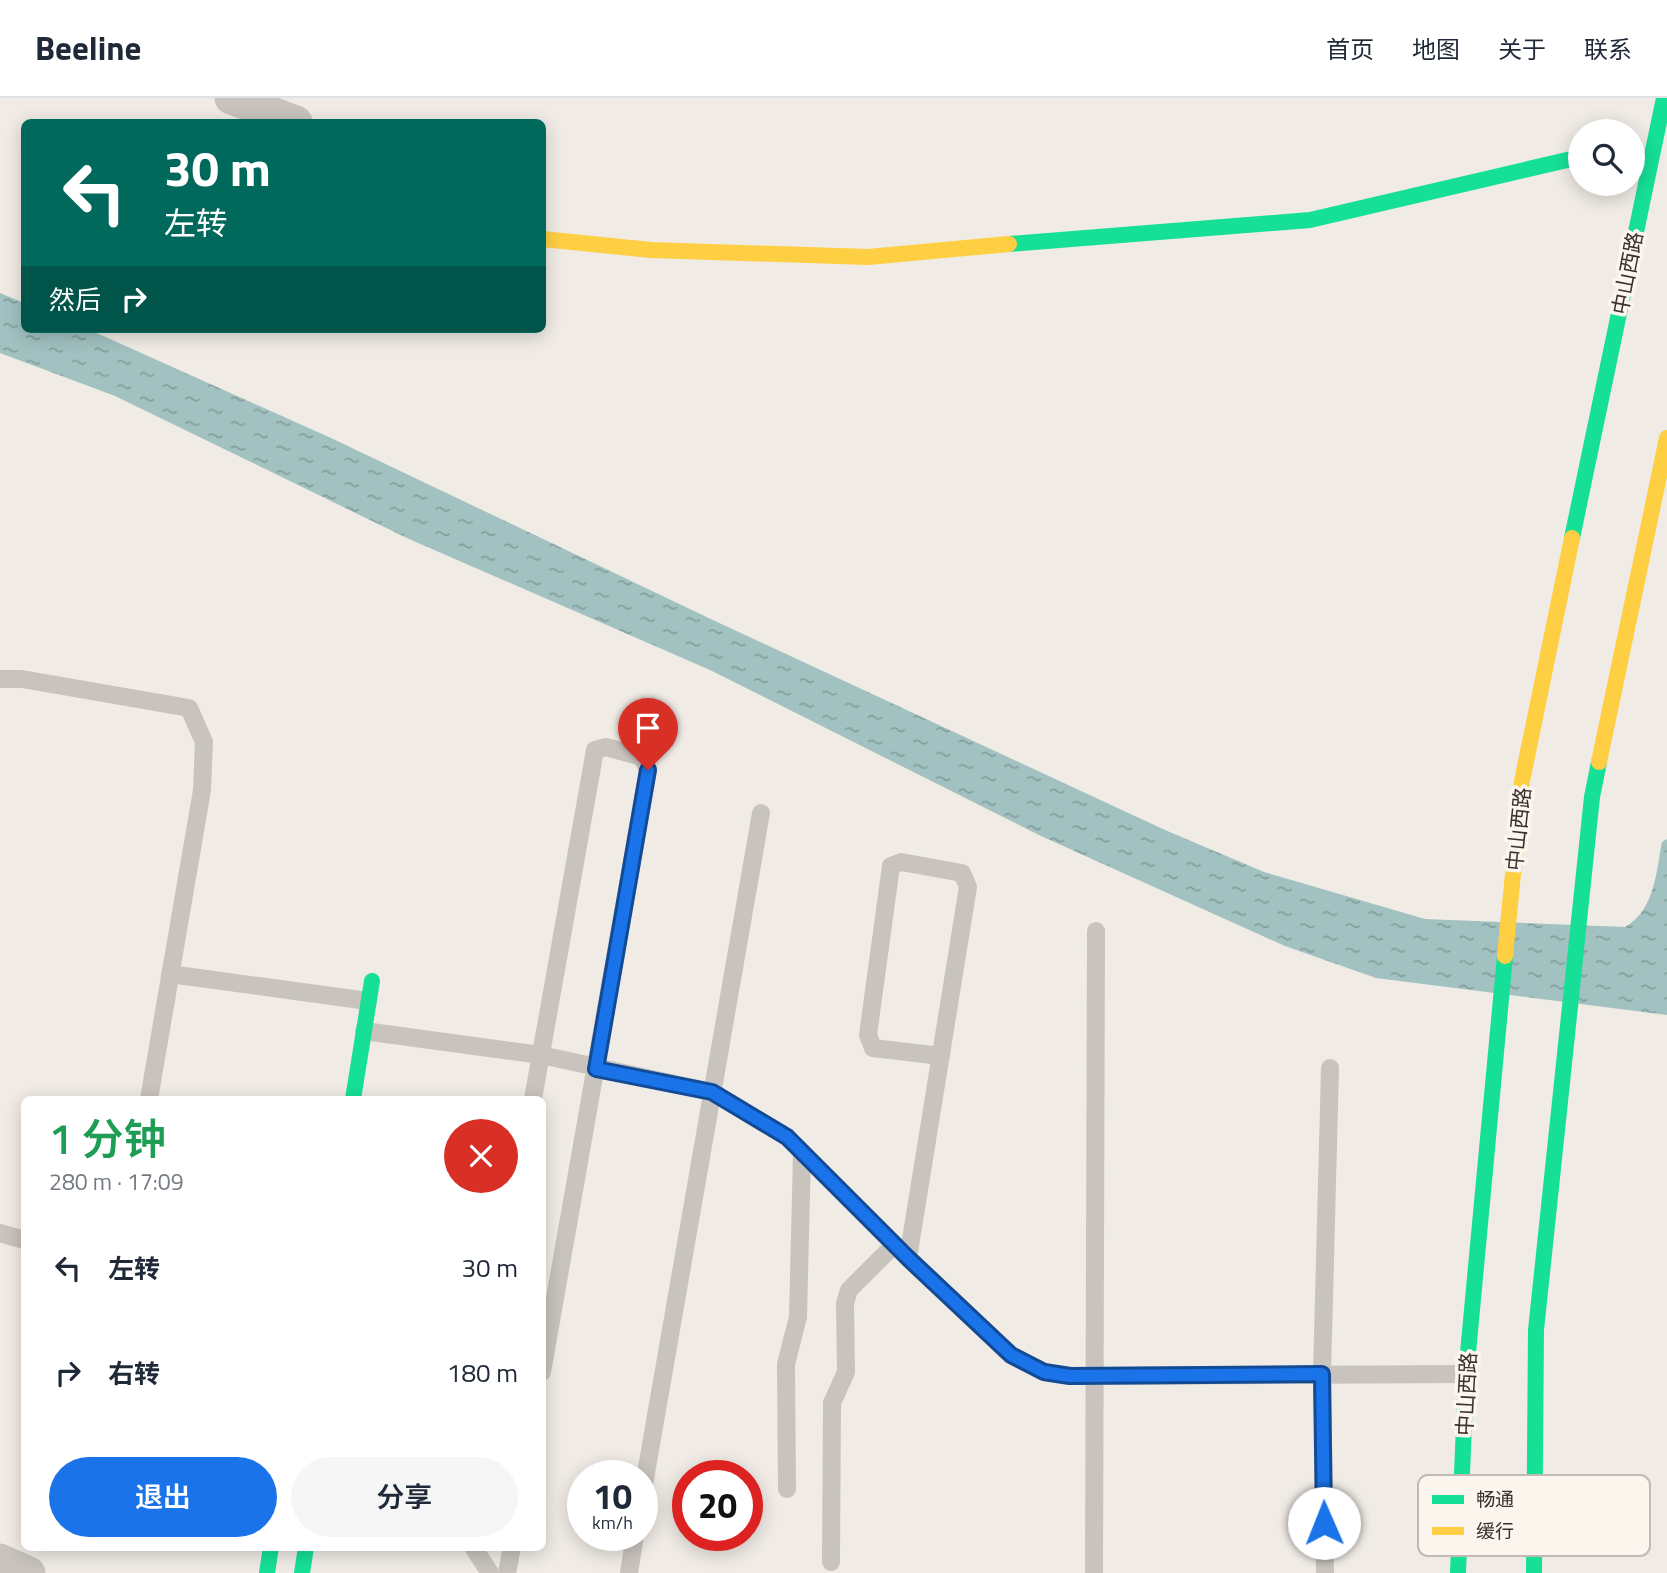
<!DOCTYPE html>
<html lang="zh">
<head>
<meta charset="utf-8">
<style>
	:root { --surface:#fff; --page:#f6f6f7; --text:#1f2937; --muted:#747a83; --line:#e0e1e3; --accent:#1a73e8 }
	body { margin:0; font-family:"Titillium Web","Noto Sans SC",sans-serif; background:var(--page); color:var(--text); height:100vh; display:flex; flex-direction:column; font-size:26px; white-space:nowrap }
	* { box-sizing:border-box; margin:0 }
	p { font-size:23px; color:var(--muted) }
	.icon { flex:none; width:38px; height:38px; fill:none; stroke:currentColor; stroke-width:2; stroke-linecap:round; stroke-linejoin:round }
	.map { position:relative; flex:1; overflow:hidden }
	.panel { position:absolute; left:21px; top:998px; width:525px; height:455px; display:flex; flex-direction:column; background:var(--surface); border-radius:10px; box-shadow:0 4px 18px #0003 }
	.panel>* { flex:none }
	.top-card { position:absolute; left:21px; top:21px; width:525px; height:214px; border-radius:10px; box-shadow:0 4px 18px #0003; background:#00695c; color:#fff; overflow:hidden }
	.fabs { position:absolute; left:1568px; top:21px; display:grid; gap:14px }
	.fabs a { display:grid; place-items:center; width:77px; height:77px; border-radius:50%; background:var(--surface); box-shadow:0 4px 18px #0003; font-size:35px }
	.speed { position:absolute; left:567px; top:1362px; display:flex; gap:14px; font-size:35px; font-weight:700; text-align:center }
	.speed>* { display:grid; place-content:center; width:91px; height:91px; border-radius:50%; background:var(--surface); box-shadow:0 4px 18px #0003; line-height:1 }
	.speed small { font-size:18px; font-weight:400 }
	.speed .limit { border:10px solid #d22; background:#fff; color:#111 }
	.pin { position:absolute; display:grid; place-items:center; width:60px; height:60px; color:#fff; margin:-72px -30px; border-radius:50% 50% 50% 0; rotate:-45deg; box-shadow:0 0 7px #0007 }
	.pin .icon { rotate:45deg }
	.me { position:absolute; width:77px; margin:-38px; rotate:359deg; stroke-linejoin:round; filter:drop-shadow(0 0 5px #0008) }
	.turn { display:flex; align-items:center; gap:24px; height:147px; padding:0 28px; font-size:32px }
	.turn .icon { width:91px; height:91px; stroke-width:2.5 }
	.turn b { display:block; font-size:49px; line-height:60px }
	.then { display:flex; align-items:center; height:66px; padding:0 28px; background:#0003; gap:14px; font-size:26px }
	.round { display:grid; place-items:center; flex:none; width:74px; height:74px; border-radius:37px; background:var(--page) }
	.overview { display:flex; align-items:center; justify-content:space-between; height:119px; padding:0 28px }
	h1 { font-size:42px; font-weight:600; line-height:52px; color:#1e9e55 }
	.button { display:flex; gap:14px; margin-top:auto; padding:14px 28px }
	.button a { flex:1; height:80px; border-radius:42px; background:var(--accent); color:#fff; font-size:28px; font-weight:600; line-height:80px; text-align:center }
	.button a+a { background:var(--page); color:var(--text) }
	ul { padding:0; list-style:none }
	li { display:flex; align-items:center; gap:21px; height:105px; padding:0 28px }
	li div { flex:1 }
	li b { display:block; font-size:26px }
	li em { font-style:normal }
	header { display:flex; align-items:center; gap:42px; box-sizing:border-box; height:98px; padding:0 35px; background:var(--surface); border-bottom:2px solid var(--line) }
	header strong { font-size:33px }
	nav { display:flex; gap:38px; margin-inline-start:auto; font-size:24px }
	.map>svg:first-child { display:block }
</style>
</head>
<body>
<header>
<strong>Beeline</strong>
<nav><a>首页</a><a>地图</a><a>关于</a><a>联系</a></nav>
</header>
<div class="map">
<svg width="1667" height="1475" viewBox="0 0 1667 1475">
	<defs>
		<pattern id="water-ripples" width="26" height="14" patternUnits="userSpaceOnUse" patternTransform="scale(1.75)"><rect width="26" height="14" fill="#a1c2c1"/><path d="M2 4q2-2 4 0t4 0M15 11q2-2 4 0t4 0" fill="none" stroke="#849e9d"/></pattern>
	</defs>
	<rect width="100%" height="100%" fill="#f0ebe5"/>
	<!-- water -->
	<path fill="url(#water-ripples)" d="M0 195 24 205V231L90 232 331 340 715 523 1165 732 1264 774 1425 821 1625 829C1655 812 1656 774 1662 744L1667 741V917L1376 880 1285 848 1041 738 710 572 409 441 115 298 0 255Z"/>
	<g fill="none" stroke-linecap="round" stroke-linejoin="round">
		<!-- lane -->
		<g stroke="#c9c3be" stroke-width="18">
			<polyline points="0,581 22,581 189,610 204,644 202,692 149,1001"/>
			<polyline points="170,876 368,903"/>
			<polyline points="364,933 541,957 712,994 787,1039 908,1160 1011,1257 1044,1274 1070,1278 1466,1276"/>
			<polyline points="533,1001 595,652 606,649 642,659 648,672 542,1274"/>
			<polyline points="0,1135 24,1142"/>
			<polyline points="908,1160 968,789 962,775 901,764 891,768 868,937 873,950 941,958"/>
			<polyline points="787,1391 786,1266 798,1219 802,1054"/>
			<polyline points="642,1398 761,715"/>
			<polyline points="473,1449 490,1475"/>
			<polyline points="831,1464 832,1305 846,1274 845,1205 849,1192 894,1147"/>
			<polyline points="507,1475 512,1449"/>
			<polyline points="629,1475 635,1437"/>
			<polyline points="1094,1475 1096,833"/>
			<polyline points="1325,1475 1322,1276 1330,970"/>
		</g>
		<!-- street -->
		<g stroke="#c9c3be" stroke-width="33">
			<polyline points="231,0 296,24"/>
			<polyline points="0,1462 29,1475"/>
		</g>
		<!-- fast -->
		<g stroke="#16e098" stroke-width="16">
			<polyline points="1009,146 1310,122 1580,59"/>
			<polyline points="1572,440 1664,0"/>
			<polyline points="353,1001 372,883"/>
			<polyline points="267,1475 271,1449"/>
			<polyline points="302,1475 306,1449"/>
			<polyline points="1458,1475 1466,1276 1505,858"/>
			<polyline points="1534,1475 1536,1232 1592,699 1599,664"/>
		</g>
		<!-- slow -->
		<g stroke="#ffcf43" stroke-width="16">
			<polyline points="542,141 651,152 868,159 1009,146"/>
			<polyline points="1599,664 1667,340"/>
			<polyline points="1505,858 1522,683 1572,440"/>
		</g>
	</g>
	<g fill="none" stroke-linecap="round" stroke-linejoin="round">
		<!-- route casing -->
		<g stroke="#114b97" stroke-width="18">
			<polyline id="route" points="648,672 596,971 712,994 787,1039 908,1160 1011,1257 1044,1274 1070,1278 1322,1276 1324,1425"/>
		</g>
		<!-- route -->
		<use href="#route" stroke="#1a73e8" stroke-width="12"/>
	</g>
	<g text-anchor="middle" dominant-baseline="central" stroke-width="7" stroke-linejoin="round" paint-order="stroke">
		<!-- street labels -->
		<g font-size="21" fill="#3b302b" stroke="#fbf5ee">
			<text transform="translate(1627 175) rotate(-79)">中山西路</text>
			<text transform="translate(1518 731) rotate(-84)">中山西路</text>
			<text transform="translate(1466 1296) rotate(-87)">中山西路</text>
		</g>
	</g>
	<!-- legend -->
	<rect x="1418" y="1377" width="232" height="81" rx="10" fill="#fbf5ee" stroke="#c1bab4" stroke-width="2"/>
	<rect x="1432" y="1397" width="32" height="9" fill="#16e098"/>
	<rect x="1432" y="1429" width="32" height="8" fill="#ffcf43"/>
	<g font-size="19" fill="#3b302b">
		<text x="1476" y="1408">畅通</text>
		<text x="1476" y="1440">缓行</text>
	</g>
</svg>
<div class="fabs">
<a><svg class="icon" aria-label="search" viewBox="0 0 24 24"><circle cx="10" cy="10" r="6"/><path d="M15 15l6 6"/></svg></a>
</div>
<div class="speed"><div>10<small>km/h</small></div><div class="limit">20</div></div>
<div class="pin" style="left:648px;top:672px;background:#d93025"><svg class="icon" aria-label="arrive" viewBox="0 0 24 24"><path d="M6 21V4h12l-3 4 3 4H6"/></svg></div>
<svg class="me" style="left:1324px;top:1425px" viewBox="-20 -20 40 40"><circle r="19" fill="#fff"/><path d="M0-13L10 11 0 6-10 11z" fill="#1a73e8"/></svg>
<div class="top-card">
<div class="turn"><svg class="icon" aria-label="left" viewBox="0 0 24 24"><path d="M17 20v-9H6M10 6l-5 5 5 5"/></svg><div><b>30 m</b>左转</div></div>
<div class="then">然后<svg class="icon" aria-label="right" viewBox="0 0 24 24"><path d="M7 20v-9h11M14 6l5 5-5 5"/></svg></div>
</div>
<section class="panel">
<div class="overview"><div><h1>1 分钟</h1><p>280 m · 17:09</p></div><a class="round" style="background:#d93025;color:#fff"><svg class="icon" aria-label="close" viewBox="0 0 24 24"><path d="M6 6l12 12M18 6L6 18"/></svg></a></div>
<ul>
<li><svg class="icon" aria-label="left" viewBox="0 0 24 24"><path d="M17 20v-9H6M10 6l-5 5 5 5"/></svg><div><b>左转</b></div><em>30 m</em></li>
<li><svg class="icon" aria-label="right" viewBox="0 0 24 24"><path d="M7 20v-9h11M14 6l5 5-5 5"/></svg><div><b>右转</b></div><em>180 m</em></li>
</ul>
<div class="button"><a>退出</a><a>分享</a></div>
</section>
</div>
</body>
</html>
